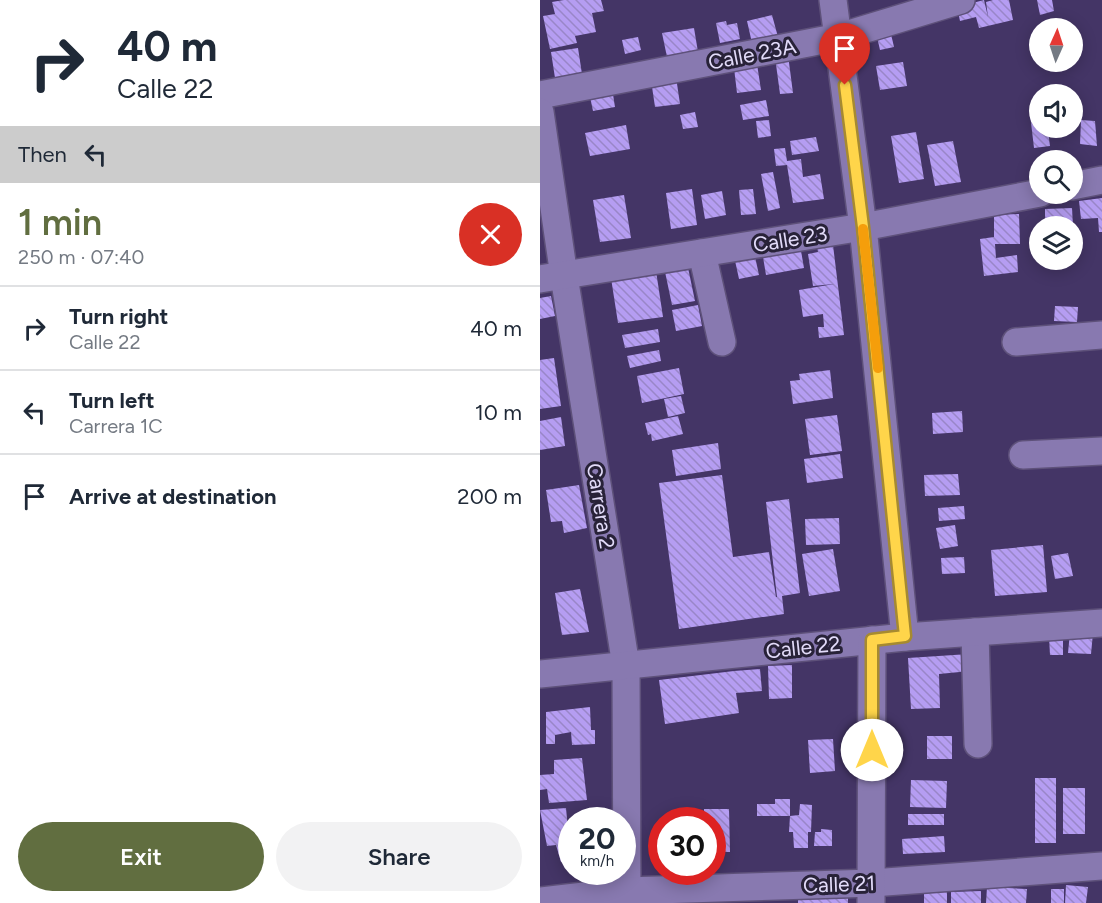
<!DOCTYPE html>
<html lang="en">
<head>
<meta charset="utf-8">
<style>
	:root { --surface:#fff; --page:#f2f2f3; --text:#1f2937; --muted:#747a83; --line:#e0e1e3; --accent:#616e40 }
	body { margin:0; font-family:Figtree,sans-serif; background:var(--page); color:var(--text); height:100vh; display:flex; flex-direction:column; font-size:22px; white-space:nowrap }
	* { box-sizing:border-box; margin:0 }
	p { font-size:20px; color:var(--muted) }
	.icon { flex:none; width:33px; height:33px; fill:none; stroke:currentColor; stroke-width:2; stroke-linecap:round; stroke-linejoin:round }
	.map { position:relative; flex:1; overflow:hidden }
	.side { display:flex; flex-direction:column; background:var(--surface); width:540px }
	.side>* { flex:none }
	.banner { background:#fff; color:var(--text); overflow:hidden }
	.needle { width:39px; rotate:3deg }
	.controls { position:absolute; left:489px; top:18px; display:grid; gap:12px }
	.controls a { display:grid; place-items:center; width:54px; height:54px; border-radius:50%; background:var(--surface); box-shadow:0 3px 15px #0003; font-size:30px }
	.speed { position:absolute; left:18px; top:807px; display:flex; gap:12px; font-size:30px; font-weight:700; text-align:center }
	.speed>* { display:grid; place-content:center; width:78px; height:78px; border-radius:50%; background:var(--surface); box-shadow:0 3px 15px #0003; line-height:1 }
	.speed small { font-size:15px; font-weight:400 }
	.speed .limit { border:9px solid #d22; background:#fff; color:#111 }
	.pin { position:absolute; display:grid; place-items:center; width:51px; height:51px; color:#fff; margin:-62px -26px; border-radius:50% 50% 50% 0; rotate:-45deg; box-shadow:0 0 6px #0007 }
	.pin .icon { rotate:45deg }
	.me { position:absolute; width:66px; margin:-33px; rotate:0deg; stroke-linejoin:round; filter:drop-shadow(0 0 4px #0008) }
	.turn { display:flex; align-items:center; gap:21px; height:126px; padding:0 18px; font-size:27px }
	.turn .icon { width:78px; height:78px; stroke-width:2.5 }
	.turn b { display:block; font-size:42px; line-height:51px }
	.then { display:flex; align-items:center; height:57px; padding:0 18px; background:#0003; gap:12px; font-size:22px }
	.round { display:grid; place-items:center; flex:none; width:63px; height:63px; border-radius:32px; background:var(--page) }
	.summary { display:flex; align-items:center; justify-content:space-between; height:102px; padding:0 18px }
	h1 { font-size:36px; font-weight:600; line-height:45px; color:var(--accent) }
	.button { display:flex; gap:12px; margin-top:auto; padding:12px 18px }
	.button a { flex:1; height:69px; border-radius:36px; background:var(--accent); color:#fff; font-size:24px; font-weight:600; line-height:69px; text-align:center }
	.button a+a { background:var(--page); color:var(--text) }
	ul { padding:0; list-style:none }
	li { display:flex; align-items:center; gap:18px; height:84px; padding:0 18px; border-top:2px solid var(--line) }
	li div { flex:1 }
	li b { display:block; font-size:22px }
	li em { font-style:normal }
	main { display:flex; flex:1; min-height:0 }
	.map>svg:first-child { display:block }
</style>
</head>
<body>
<main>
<section class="side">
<div class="banner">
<div class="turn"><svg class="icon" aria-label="right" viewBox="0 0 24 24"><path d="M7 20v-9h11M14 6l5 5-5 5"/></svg><div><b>40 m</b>Calle 22</div></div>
<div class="then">Then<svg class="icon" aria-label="left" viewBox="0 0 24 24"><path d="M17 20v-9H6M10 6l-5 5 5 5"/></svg></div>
</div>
<div class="summary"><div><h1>1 min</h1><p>250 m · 07:40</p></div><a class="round" style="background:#d93025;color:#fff"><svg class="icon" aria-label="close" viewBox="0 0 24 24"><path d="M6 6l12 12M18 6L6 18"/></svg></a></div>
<ul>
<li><svg class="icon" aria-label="right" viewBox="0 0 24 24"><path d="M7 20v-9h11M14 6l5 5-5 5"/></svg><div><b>Turn right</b><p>Calle 22</p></div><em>40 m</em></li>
<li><svg class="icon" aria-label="left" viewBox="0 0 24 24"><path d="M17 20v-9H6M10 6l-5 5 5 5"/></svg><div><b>Turn left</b><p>Carrera 1C</p></div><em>10 m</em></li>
<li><svg class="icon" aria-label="arrive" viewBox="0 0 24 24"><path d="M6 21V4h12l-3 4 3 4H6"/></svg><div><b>Arrive at destination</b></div><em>200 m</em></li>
</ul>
<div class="button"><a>Exit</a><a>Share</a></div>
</section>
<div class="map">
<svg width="562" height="903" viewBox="0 0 562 903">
	<defs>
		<pattern id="building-back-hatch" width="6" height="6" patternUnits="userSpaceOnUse" patternTransform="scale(1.5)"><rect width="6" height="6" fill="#b59df2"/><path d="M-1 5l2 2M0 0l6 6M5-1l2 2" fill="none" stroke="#9986c8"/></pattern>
	</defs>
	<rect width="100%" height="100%" fill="#443566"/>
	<!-- building -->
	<g fill="url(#building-back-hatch)">
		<polygon points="24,0 61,0 64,11 52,13 56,32 35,36 37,43 10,49 3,16 15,14 12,2"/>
		<polygon points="444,0 448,17 446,2 453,0 469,0 473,20 439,28 436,17 420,21 417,7"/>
		<polygon points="497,0 512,0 514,11 500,15"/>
		<polygon points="232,15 238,37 212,43 207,21"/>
		<polygon points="186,21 187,25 197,23 200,39 180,43 176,23"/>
		<polygon points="154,28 158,52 127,57 122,33"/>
		<polygon points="351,34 354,47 340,50 337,37"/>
		<polygon points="98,37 101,50 85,54 82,40"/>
		<polygon points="38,48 42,74 15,78 11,52"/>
		<polygon points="248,55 253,93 240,94 235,57"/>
		<polygon points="363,62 367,86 340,90 336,66"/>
		<polygon points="217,64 221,90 197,93 194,68"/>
		<polygon points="136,77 140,104 115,107 111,80"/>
		<polygon points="72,88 75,107 53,111 49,92"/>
		<polygon points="226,100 229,116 203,120 200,105"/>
		<polygon points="155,112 158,127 143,129 140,115"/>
		<polygon points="500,113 500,128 520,128 521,130 508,131 510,146 494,148 490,114"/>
		<polygon points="229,120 231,136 218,138 216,121"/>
		<polygon points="541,120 555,121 557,146 540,144"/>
		<polygon points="86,125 90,149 50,156 45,133"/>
		<polygon points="376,132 384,179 359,183 351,136"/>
		<polygon points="276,137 279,151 252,155 250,141"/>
		<polygon points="413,141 421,182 395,186 387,145"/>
		<polygon points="245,148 247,161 261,159 263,177 280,174 284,199 253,203 247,165 236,166 234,149"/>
		<polygon points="233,172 240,208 228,211 221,174"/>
		<polygon points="152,189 157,225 131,229 126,193"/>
		<polygon points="213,189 216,214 201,215 199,190"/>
		<polygon points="182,191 186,215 165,219 161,195"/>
		<polygon points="84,195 91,238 60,242 53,200"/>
		<polygon points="562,198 562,232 559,232 558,218 541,219 539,201"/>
		<polygon points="532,208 533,226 505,226 505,209"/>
		<polygon points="479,214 480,244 455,244 456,258 477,255 478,272 444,276 440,239 454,237 454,215"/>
		<polygon points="260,245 264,268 226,275 222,251"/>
		<polygon points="293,245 304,335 279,338 278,327 284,327 283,314 263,317 259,290 294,284 273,286 268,254 278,252 277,247"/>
		<polygon points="214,252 219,275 199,279 194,256"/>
		<polygon points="147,263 155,301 132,305 124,267"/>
		<polygon points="116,271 123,317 78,323 71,278"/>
		<polygon points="11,296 15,316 0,319 0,298"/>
		<polygon points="158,305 162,326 136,331 132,310"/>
		<polygon points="515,306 538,307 537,322 514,321"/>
		<polygon points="118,329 120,342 85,348 82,335"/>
		<polygon points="119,350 121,361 90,368 87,356"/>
		<polygon points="14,358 21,406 0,409 0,360"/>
		<polygon points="139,368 144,394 102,403 97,376"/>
		<polygon points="290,370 293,398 253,404 250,381 260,380 259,374"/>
		<polygon points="141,396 145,413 128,417 124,399"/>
		<polygon points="422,411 423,432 393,434 392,413"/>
		<polygon points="297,415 302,451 270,455 265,419"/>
		<polygon points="138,416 143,434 112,441 111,434 108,435 105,423"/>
		<polygon points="21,417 25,446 0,450 0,421"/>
		<polygon points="178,443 181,469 136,476 132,450"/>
		<polygon points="300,454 303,478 267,483 264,459"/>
		<polygon points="418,474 420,495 385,496 384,475"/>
		<polygon points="182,475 193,557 229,552 236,597 237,597 226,502 249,499 260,593 242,596 244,614 139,629 119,483"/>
		<polygon points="39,485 47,528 24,533 22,521 11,522 6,490"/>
		<polygon points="424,506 425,519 399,521 398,508"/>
		<polygon points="299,518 300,544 266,545 265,519"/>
		<polygon points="415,525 418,546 400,549 396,528"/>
		<polygon points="503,545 507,592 455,596 451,550"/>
		<polygon points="293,549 300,591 269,596 262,554"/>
		<polygon points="528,553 533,576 515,579 511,556"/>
		<polygon points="424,557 425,573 402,574 401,558"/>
		<polygon points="40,589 49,632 22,635 15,593"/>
		<polygon points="530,632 553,633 551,654 528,653"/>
		<polygon points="523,636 523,655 510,655 509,637"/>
		<polygon points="429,654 430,671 399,674 400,708 371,709 368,658"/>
		<polygon points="252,665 252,698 229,699 228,666"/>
		<polygon points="220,669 222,691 196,693 199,713 125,724 119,680 194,671"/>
		<polygon points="50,707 51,730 55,730 55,744 32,745 31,732 15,735 15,744 6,744 6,712"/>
		<rect x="387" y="736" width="25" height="23"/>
		<polygon points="293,739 295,771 270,773 268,740"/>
		<polygon points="42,758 47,800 9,803 7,789 0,790 0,775 14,774 14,760"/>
		<rect x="495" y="778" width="21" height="65"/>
		<polygon points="371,780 407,781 406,808 370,807"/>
		<rect x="523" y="788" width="22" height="46"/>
		<polygon points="235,799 250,799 250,816 217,816 217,804 235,804"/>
		<polygon points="260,804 272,805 271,832 268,832 268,848 254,848 253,832 249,832 250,816 259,815"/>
		<polygon points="26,808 31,861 21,862 16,845 7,846 0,810"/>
		<polygon points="164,809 189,809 190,852 172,852 172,820 164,820"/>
		<rect x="368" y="814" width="36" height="11"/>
		<polygon points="281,829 292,830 292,846 274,846 275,832 281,832"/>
		<polygon points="404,836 405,852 363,854 362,839"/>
		<polygon points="526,885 548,887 546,903 525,903"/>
		<polygon points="447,887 487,889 486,903 446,903"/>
		<rect x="511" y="889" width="13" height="14"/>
		<rect x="384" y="891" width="23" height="12"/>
		<polygon points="441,891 441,903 411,903 411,892"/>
		<polygon points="258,892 308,893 308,903 258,903"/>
	</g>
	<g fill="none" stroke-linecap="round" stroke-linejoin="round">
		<!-- minor casing -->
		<g stroke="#5e517a" stroke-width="30">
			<g id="minor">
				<polyline points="293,0 323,227 365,637"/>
				<polyline points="0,95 299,37 421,0"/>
				<polyline points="0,112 24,276 86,666 87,903"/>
				<polyline points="532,186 562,180"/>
				<polyline points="162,253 182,342"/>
				<polyline points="0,279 323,227 500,193"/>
				<polyline points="476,342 562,335"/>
				<polyline points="483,455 562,451"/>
				<polyline points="435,632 438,744"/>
				<polyline points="0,674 365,637 562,623"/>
				<polyline points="0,901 87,891 332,883 562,866"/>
				<polyline points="331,903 332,640"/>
			</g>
		</g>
		<!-- minor -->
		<use href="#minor" stroke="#8879b0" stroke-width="27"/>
	</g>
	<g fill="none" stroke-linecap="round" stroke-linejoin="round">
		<!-- route casing -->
		<g stroke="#a68a30" stroke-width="15">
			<polyline id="route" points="305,85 323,227 365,636 332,640 332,750"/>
		</g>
		<!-- route -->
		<use href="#route" stroke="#ffd54a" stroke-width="10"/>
		<!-- slow -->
		<polyline stroke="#f59e0b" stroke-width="10" points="323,229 338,368"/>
	</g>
	<g text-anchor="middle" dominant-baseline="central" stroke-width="6" stroke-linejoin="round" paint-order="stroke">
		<!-- street labels -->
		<g font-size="21" fill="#e2dbf9" stroke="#282238">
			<text transform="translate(212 54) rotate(-11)">Calle 23A</text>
			<text transform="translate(250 239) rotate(-9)">Calle 23</text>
			<text transform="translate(61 506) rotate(81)">Carrera 2</text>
			<text transform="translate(263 647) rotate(-6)">Calle 22</text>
			<text transform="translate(299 884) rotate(-2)">Calle 21</text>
		</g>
	</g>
</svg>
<div class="controls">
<a><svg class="needle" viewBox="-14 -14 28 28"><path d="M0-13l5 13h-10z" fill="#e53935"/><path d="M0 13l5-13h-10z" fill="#747a83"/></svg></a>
<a><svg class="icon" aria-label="sound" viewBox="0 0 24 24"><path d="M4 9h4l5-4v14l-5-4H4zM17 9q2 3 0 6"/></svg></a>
<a><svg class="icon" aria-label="search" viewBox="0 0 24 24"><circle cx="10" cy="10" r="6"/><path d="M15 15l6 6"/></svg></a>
<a><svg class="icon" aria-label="layers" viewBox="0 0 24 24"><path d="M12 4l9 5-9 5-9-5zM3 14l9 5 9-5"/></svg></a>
</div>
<div class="speed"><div>20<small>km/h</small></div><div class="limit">30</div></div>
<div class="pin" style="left:305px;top:85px;background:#d93025"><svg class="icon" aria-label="arrive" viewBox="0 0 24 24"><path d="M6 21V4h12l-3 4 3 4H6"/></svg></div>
<svg class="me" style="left:332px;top:750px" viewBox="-20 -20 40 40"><circle r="19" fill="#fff"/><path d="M0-13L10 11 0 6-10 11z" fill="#ffd54a"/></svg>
</div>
</main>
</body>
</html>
